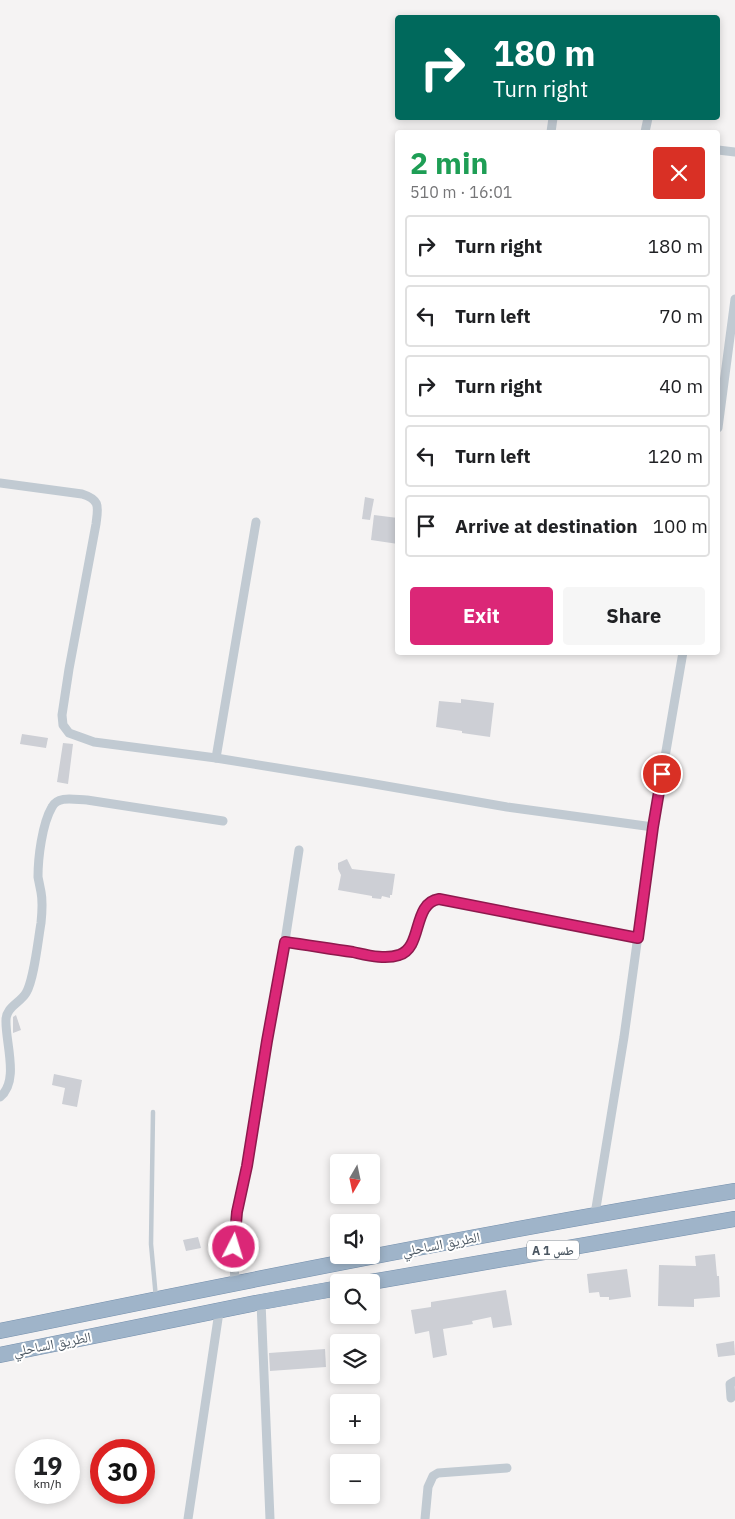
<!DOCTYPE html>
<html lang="en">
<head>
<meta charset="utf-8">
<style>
	:root { --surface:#fff; --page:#f6f6f6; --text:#202124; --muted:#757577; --line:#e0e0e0; --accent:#db2777 }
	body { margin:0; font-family:"IBM Plex Sans","Noto Naskh Arabic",sans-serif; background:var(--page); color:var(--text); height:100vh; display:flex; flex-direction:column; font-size:19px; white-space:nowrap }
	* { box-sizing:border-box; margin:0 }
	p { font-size:16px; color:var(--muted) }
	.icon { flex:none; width:28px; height:28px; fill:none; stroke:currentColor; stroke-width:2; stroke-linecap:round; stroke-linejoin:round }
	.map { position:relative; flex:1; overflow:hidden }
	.side { position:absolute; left:395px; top:130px; width:325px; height:525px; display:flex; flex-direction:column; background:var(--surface); border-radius:5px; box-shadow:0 2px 8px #0003 }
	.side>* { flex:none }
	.hud { position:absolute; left:395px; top:15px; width:325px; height:105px; border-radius:5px; box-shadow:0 2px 8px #0003; background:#00695c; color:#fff; overflow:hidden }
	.needle { width:32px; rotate:189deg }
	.tools { position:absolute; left:330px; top:1154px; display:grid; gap:10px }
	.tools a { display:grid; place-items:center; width:50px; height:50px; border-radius:5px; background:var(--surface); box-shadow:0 2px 8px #0003; font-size:25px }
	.speed { position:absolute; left:15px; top:1439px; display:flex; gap:10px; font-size:25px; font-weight:700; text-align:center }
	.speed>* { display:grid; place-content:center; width:65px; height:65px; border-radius:50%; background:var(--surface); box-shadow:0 2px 8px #0003; line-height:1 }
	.speed small { font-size:12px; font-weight:400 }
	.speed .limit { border:8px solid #d22; background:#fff; color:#111 }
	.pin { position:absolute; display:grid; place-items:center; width:42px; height:42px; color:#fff; margin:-21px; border:2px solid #fff; border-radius:50%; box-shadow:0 1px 5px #0007 }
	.me { position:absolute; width:55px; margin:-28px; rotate:5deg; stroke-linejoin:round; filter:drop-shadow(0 0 4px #0008) }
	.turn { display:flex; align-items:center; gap:18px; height:105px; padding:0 15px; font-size:22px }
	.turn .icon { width:65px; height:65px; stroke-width:2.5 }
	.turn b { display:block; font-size:35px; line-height:42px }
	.round { display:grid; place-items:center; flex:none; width:52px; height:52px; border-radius:5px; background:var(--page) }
	.summary { display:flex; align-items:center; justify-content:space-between; height:85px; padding:0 15px }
	h1 { font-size:30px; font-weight:700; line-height:38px; color:#1e9e55 }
	.action { display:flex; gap:10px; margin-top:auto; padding:10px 15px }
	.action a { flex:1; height:58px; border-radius:5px; background:var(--accent); color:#fff; font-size:20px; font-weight:700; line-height:58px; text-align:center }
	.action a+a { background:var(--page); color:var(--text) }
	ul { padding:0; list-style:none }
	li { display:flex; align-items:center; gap:15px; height:62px; margin:0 10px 8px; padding:0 5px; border:2px solid var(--line); border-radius:5px }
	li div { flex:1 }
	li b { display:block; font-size:19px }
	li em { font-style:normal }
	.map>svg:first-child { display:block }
</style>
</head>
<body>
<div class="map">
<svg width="735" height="1519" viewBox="0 0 735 1519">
	<rect width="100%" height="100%" fill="#f5f3f3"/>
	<!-- building -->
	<g fill="#cdcfd5">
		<polygon points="365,497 374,499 370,520 362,519"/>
		<polygon points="374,515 398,518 398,544 371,540"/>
		<polygon points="461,699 494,703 490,737 462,733 462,731 436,727 439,701 461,703"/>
		<polygon points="22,734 48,738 46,748 20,744"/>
		<polygon points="63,743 73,744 68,784 57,782"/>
		<polygon points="347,859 352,869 395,874 392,895 390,895 390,898 382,896 381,899 372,898 372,896 338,890 341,875 338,869 338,863"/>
		<polygon points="16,1015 21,1030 13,1033 13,1017"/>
		<polygon points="54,1074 82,1080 77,1107 62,1104 65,1088 52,1085"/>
		<polygon points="198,1237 201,1248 186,1251 183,1240"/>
		<polygon points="715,1254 717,1276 719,1276 720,1297 694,1299 694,1307 658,1306 659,1265 696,1266 695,1256"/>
		<polygon points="627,1269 631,1297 609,1300 609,1297 600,1297 599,1292 589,1293 587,1274"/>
		<polygon points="506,1290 512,1325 493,1328 491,1317 472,1321 473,1324 443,1329 447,1355 433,1358 429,1331 415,1334 411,1310 431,1307 431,1302"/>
		<polygon points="734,1341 735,1355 718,1357 716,1344"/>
		<polygon points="325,1349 326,1367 270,1371 269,1353"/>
	</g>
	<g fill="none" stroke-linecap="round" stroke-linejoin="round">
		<!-- trunk casing -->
		<g stroke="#7690ad" stroke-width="16">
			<g id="trunk">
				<polyline points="371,1282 735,1219"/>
				<path d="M0 1331C244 1281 489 1232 735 1191"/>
				<polyline points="0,1355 261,1302 339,1288"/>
			</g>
		</g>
		<!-- service -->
		<polyline stroke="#c1cad2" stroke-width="4.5" points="153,1112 151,1244 156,1298"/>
		<!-- minor -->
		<g stroke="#c1cad2" stroke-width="9">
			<polyline points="551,132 553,118"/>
			<polyline points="645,132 648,118"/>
			<polyline points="718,150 735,152"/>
			<polyline points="718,428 735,299"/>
			<path d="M0 483 82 494C101 500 98 507 96 524L69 669 62 715 63 725 69 733 94 742 216 758 363 782 507 807 653 827"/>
			<polyline points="216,758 256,522"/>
			<path d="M285 941C306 945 328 948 349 952 364 954 384 960 399 955 423 948 412 903 439 899L638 938"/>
			<path d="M0 1097C20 1081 5 1042 6 1020 6 1007 20 1003 26 993 34 980 38 940 41 923 42 913 43 902 41 892 40 887 39 882 38 877 38 858 42 824 52 807 58 795 76 800 87 800L223 821"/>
			<polyline points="595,1214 624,1037 653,827 683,652"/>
			<polyline points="235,1284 234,1262 237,1212 247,1166 259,1100 267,1041 285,941 299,850"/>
			<polyline points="261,1302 270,1519"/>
			<polyline points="731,1398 730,1384 735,1381"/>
			<polyline points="188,1519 219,1312"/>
			<polyline points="425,1519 428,1487 433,1476 438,1473 507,1468"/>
		</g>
		<!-- trunk -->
		<use href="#trunk" stroke="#9fb4c9" stroke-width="15"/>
	</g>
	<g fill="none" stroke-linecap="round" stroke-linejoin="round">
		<!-- route casing -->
		<g stroke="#8e194d" stroke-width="12">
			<path id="route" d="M234 1247 237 1212 247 1166 267 1041 285 942C308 945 330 949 353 952 367 955 385 960 399 955 423 948 412 903 439 899L638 938 653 827 662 774"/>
		</g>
		<!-- route -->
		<use href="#route" stroke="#db2777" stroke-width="9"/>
	</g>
	<g text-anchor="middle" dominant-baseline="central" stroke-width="4" stroke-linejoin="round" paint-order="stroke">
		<!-- shield labels -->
		<rect fill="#fff" stroke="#808990" stroke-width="1" x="527" y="1240.5" width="52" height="19" rx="4"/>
		<g font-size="12" font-weight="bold" fill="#4a5661">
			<text x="553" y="1250">A 1 طس</text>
		</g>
		<!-- street labels -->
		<g font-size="14" fill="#4a5661" stroke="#fff">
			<text transform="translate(441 1244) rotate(-11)">الطريق الساحلي</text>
			<text transform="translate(52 1344) rotate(-11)">الطريق الساحلي</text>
		</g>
	</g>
</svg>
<div class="tools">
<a><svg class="needle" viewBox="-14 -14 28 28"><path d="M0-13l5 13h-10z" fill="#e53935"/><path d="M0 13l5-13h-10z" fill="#757577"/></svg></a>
<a><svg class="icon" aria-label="sound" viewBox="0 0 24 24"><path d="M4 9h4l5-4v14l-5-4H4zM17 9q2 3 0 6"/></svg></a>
<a><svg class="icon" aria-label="search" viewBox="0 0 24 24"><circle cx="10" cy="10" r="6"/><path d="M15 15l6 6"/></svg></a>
<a><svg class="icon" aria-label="layers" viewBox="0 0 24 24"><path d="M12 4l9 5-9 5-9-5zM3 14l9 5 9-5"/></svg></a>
<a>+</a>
<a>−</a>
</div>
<div class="speed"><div>19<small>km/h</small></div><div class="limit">30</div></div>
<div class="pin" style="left:662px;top:774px;background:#d93025"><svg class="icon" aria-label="arrive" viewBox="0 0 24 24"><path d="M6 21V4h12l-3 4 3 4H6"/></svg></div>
<svg class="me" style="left:234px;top:1247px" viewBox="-20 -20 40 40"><circle r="17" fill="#db2777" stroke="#fff" stroke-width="3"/><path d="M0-11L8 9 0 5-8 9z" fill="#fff"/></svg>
<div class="hud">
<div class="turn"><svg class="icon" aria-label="right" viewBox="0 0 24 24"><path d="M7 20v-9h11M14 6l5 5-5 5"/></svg><div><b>180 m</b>Turn right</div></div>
</div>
<section class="side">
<div class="summary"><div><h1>2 min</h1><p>510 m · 16:01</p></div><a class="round" style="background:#d93025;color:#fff"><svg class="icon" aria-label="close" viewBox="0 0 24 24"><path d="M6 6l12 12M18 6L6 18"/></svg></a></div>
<ul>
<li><svg class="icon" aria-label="right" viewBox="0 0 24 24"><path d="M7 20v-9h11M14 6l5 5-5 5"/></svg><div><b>Turn right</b></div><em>180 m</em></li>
<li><svg class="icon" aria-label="left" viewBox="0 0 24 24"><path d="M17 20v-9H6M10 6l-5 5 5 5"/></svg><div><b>Turn left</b></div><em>70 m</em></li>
<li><svg class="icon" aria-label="right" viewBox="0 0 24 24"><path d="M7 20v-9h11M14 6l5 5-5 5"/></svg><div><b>Turn right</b></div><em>40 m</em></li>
<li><svg class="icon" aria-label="left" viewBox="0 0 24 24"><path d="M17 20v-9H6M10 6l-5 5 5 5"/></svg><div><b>Turn left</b></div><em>120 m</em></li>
<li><svg class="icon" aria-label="arrive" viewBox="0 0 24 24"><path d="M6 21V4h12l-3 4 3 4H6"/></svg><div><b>Arrive at destination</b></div><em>100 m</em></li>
</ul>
<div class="action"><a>Exit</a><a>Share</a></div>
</section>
</div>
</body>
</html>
